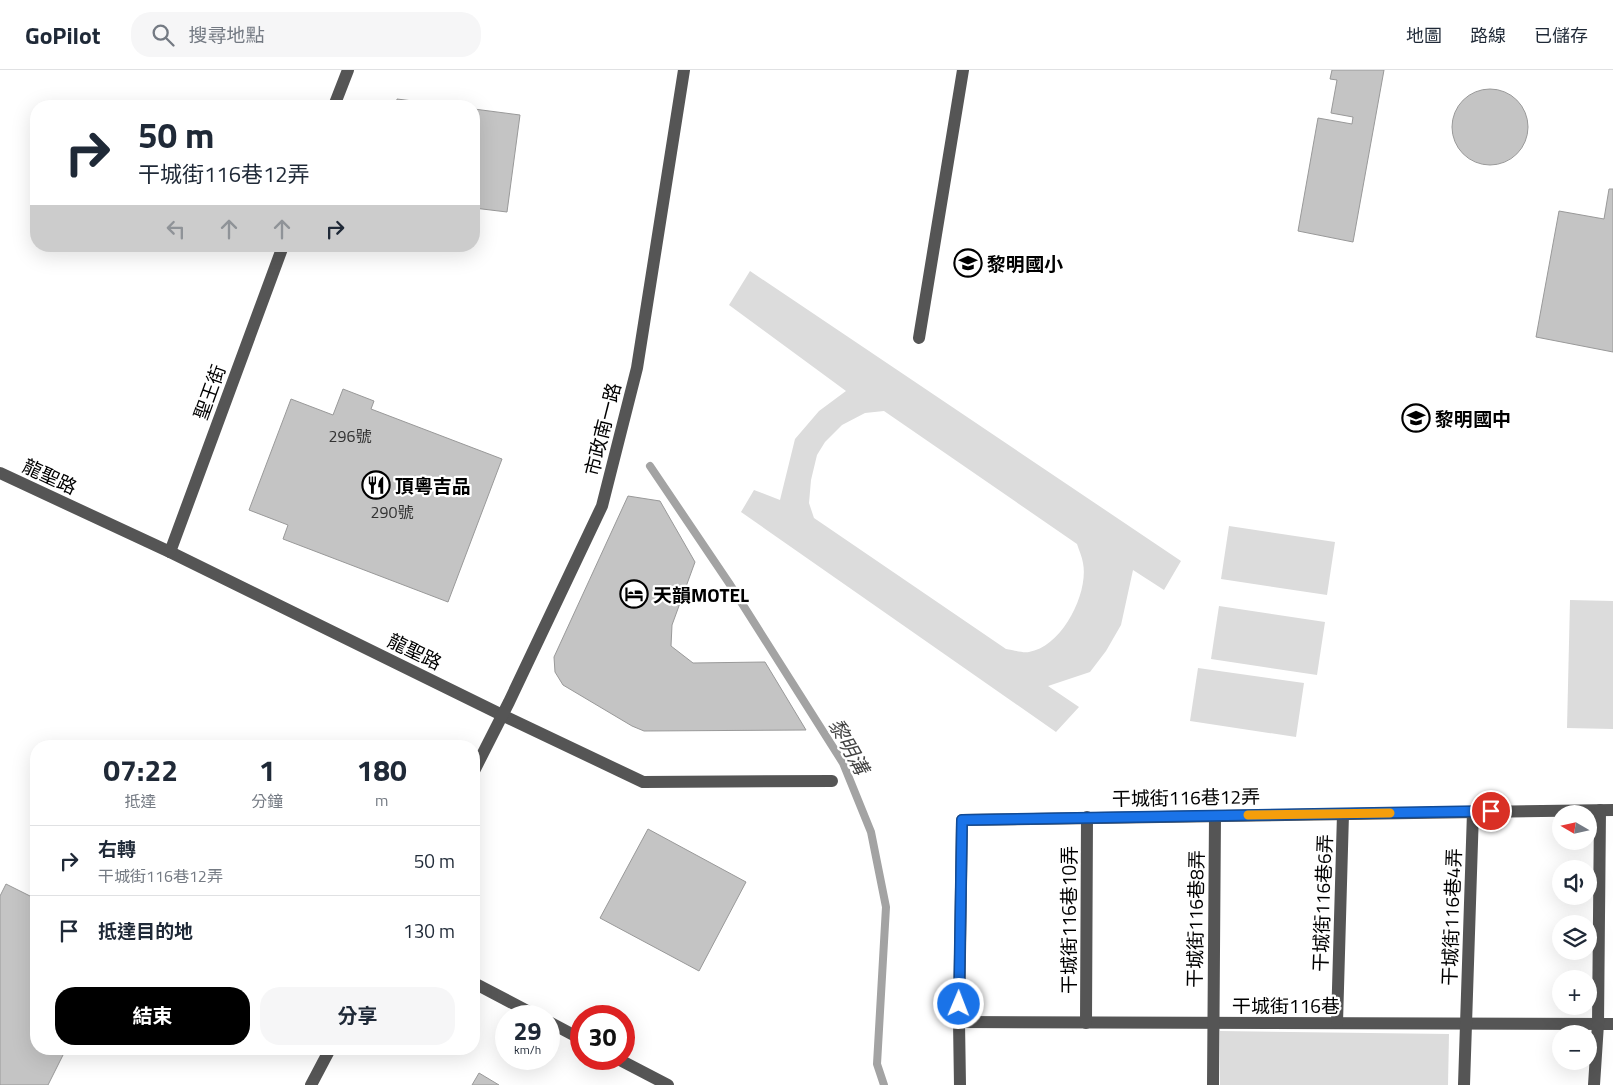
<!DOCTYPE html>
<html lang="zh-TW">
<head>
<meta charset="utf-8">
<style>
	:root { --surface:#fff; --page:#f6f6f7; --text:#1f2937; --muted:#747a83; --line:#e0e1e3; --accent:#000 }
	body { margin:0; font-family:"Titillium Web","Noto Sans TC",sans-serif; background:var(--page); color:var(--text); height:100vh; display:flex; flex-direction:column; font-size:19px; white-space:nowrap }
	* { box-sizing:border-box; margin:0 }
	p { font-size:16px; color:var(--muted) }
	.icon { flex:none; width:28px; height:28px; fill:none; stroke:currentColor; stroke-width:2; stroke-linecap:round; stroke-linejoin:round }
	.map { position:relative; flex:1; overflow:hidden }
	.drawer { position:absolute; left:30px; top:670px; width:450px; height:315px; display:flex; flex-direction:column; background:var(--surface); border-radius:20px; box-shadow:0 5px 20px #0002 }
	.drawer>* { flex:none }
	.banner { position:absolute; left:30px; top:30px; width:450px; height:152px; border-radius:20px; box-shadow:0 5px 20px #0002; background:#fff; color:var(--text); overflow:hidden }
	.needle { width:32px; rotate:279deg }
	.fabs { position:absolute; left:1552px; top:735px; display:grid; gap:10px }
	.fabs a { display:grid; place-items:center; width:45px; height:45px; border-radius:50%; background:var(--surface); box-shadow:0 5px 20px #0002; font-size:25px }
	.speed { position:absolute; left:495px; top:935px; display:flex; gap:10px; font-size:25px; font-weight:700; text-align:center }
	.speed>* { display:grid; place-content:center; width:65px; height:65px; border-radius:50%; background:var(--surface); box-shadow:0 5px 20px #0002; line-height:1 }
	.speed small { font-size:12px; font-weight:400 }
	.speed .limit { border:8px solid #d22; background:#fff; color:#111 }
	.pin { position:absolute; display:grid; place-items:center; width:42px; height:42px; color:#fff; margin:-21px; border:2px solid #fff; border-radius:50%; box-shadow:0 1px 5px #0007 }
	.me { position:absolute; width:55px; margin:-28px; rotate:1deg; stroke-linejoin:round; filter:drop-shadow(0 0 4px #0008) }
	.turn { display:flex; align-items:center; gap:18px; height:105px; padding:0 25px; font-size:22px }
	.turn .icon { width:65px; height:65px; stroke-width:2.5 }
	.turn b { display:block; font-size:35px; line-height:42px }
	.lanes { display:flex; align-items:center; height:48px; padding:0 25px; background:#0003; justify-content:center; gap:25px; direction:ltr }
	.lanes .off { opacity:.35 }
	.eta { display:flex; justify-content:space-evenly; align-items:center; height:85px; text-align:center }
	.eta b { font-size:30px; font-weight:700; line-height:35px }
	.button { display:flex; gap:10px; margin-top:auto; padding:10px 25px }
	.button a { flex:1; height:58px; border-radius:20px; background:var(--accent); color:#fff; font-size:20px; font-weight:700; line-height:58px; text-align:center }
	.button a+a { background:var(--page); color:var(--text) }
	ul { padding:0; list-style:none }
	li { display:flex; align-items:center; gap:15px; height:70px; padding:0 25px; border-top:1px solid var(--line) }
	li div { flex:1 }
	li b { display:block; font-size:19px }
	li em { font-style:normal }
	header { display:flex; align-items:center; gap:30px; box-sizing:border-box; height:70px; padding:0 25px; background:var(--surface); border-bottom:1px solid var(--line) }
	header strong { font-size:24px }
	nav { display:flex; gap:28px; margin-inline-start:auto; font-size:18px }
	.search { width:350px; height:45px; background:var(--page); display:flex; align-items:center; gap:12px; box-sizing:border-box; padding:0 18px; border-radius:20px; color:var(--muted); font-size:19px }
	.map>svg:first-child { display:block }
</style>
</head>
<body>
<header>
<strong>GoPilot</strong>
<div class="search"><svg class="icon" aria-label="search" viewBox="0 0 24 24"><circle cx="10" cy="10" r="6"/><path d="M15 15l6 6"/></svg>搜尋地點</div>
<nav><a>地圖</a><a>路線</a><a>已儲存</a></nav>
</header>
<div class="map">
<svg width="1613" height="1015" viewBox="0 0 1613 1015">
	<rect width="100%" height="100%" fill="#fff"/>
	<!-- green -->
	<g fill="#dcdcdc" fill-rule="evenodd">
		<path d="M750 201 1181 491 1164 520 1133 500 1121 555 1106 581 1090 602 1048 616 1079 637 1056 662 741 442 754 420 780 430 795 369 819 341 846 321 729 235ZM884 341 1077 474C1079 480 1082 487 1083 493 1089 523 1062 577 1029 582 1022 583 1013 580 1006 579L814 448 809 433 811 410 817 385 825 372 842 355 865 343Z"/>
		<polygon points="1229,456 1335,472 1327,525 1221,509"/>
		<polygon points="1570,530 1613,531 1613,659 1567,658"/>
		<polygon points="1219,536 1325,552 1317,605 1211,589"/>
		<polygon points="1198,598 1304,613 1296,667 1190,651"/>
		<polygon points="1220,961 1449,964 1448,1015 1220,1015"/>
	</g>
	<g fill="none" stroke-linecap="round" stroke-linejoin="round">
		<!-- stream -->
		<polyline stroke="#a3a3a3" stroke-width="8" points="650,396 729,513 843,693 871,762 886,837 877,994 884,1015"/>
	</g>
	<!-- building -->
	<g fill="#c4c4c4" stroke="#999">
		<polygon points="1332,0 1384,0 1353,172 1298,161 1318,48 1352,54 1353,47 1331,43 1337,10 1330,9"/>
		<circle cx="1490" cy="57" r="38"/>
		<polygon points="397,29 453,36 396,36"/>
		<polygon points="474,39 520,45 507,142 474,138"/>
		<polygon points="1609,119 1613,119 1613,282 1536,267 1559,141 1604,149"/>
		<polygon points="343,319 374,331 371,339 502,389 448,532 283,469 288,455 249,440 291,329 333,345"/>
		<polygon points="628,426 660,431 695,492 672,555 671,576 693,593 765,592 806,660 644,661 632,656 563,615 555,602 554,587"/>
		<polygon points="648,759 746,812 699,901 600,848"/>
		<polygon points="6,814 36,829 36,979 66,979 48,1015 0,1015 0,826"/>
		<polygon points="479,1003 499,1015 472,1015"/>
	</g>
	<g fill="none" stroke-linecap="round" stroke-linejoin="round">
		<!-- minor -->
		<g stroke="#555" stroke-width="12">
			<polyline points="334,36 348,0"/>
			<polyline points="919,268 963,0"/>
			<polyline points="0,403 170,482 502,645 643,712 832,711"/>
			<polyline points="170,482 283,176"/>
			<polyline points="474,701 509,632 602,436 637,298 684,0"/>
			<polyline points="474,913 537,946"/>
			<polyline points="549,952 581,969"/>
			<polyline points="959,952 1613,954"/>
			<polyline points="1086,953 1087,747"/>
			<polyline points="1337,953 1343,744"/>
			<polyline points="618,989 668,1015"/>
			<polyline points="311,1015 330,979"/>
			<polyline points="960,1015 959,952 962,750 1613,740"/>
			<polyline points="1213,1015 1215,746"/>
			<polyline points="1464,1015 1473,742"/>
			<polyline points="1594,1015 1598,954 1600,740"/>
		</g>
	</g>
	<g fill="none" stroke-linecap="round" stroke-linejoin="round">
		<!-- route casing -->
		<g stroke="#114b97" stroke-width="12">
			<polyline id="route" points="959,934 962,750 1491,741"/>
		</g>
		<!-- route -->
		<use href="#route" stroke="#1a73e8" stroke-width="9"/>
		<!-- slow -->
		<polyline stroke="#f59e0b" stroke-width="9" points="1248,745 1390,743"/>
	</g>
	<!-- icons -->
	<defs>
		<g id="school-ring" transform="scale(1.4375)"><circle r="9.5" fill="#fff" stroke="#000" stroke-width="1.5"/><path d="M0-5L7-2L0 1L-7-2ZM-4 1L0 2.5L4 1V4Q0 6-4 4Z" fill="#000"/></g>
		<g id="restaurant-ring" transform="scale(1.4375)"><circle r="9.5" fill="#fff" stroke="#000" stroke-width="1.5"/><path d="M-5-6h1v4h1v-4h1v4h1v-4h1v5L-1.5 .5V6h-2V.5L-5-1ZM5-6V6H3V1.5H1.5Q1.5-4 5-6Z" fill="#000"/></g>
		<g id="hotel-ring" transform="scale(1.4375)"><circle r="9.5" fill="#fff" stroke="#000" stroke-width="1.5"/><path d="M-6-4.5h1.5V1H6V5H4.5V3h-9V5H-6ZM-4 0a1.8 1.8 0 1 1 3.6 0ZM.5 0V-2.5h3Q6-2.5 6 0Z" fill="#000"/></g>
	</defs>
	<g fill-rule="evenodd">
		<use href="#school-ring" x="968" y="193"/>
		<use href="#school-ring" x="1416" y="348"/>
		<use href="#restaurant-ring" x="376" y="415"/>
		<use href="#hotel-ring" x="634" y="524"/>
	</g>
	<g text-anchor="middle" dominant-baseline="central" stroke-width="4.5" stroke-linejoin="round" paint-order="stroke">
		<!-- number labels -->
		<g font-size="16" fill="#313131">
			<text x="350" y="366">296號</text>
			<text x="392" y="442">290號</text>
		</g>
		<!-- poi labels -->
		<g font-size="19" font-weight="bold" fill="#000" stroke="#fff" text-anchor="start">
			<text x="987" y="193">黎明國小</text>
			<text x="1435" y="348">黎明國中</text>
			<text x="395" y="415">頂粵吉品</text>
			<text x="653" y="524">天韻MOTEL</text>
		</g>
		<!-- street labels -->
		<g font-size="19" fill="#000" stroke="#fff">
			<text transform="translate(209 322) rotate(-70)">聖王街</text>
			<text transform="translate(602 359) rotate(-76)">市政南一路</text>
			<text transform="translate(50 406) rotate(25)">龍聖路</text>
			<text transform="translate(415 581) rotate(26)">龍聖路</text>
			<text transform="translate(1186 727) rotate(-1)">干城街116巷12弄</text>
			<text transform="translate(1322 833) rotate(-88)">干城街116巷6弄</text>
			<text transform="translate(1451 847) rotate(-88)">干城街116巷4弄</text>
			<text transform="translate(1195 849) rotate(-89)">干城街116巷8弄</text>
			<text transform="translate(1068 850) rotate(-90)">干城街116巷10弄</text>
			<text x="1286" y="935">干城街116巷</text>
		</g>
		<!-- water labels -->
		<g font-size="20" font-style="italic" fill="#444" stroke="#fff">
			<text transform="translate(849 676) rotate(61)">黎明溝</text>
		</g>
	</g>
</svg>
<div class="fabs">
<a><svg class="needle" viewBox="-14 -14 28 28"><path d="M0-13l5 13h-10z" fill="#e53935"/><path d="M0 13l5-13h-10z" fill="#747a83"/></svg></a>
<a><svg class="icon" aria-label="sound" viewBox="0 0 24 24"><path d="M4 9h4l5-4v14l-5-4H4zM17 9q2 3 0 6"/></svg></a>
<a><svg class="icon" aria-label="layers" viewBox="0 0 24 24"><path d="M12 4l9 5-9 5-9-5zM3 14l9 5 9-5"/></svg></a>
<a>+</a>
<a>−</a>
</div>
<div class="speed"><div>29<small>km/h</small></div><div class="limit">30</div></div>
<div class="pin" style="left:1491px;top:741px;background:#d93025"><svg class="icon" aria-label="arrive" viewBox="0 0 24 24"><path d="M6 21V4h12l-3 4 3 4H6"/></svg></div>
<svg class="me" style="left:959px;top:934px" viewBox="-20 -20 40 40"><circle r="17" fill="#1a73e8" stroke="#fff" stroke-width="3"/><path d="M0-11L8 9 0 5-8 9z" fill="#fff"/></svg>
<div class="banner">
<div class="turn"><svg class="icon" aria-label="right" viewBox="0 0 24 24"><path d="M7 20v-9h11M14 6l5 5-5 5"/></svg><div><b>50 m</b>干城街116巷12弄</div></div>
<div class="lanes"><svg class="icon off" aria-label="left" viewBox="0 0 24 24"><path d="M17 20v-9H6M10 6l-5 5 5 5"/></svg><svg class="icon off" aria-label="ahead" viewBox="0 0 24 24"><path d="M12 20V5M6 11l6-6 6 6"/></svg><svg class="icon off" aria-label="ahead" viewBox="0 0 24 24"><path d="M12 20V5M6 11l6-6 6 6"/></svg><svg class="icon" aria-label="right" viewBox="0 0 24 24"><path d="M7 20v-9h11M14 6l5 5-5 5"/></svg></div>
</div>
<section class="drawer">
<div class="eta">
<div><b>07:22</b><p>抵達</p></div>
<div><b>1</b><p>分鐘</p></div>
<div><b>180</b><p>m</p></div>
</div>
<ul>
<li><svg class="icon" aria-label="right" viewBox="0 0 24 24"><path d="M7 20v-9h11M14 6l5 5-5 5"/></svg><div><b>右轉</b><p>干城街116巷12弄</p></div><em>50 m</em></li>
<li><svg class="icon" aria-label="arrive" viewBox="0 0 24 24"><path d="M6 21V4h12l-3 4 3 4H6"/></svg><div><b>抵達目的地</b></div><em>130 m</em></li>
</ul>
<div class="button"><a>結束</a><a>分享</a></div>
</section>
</div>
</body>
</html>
